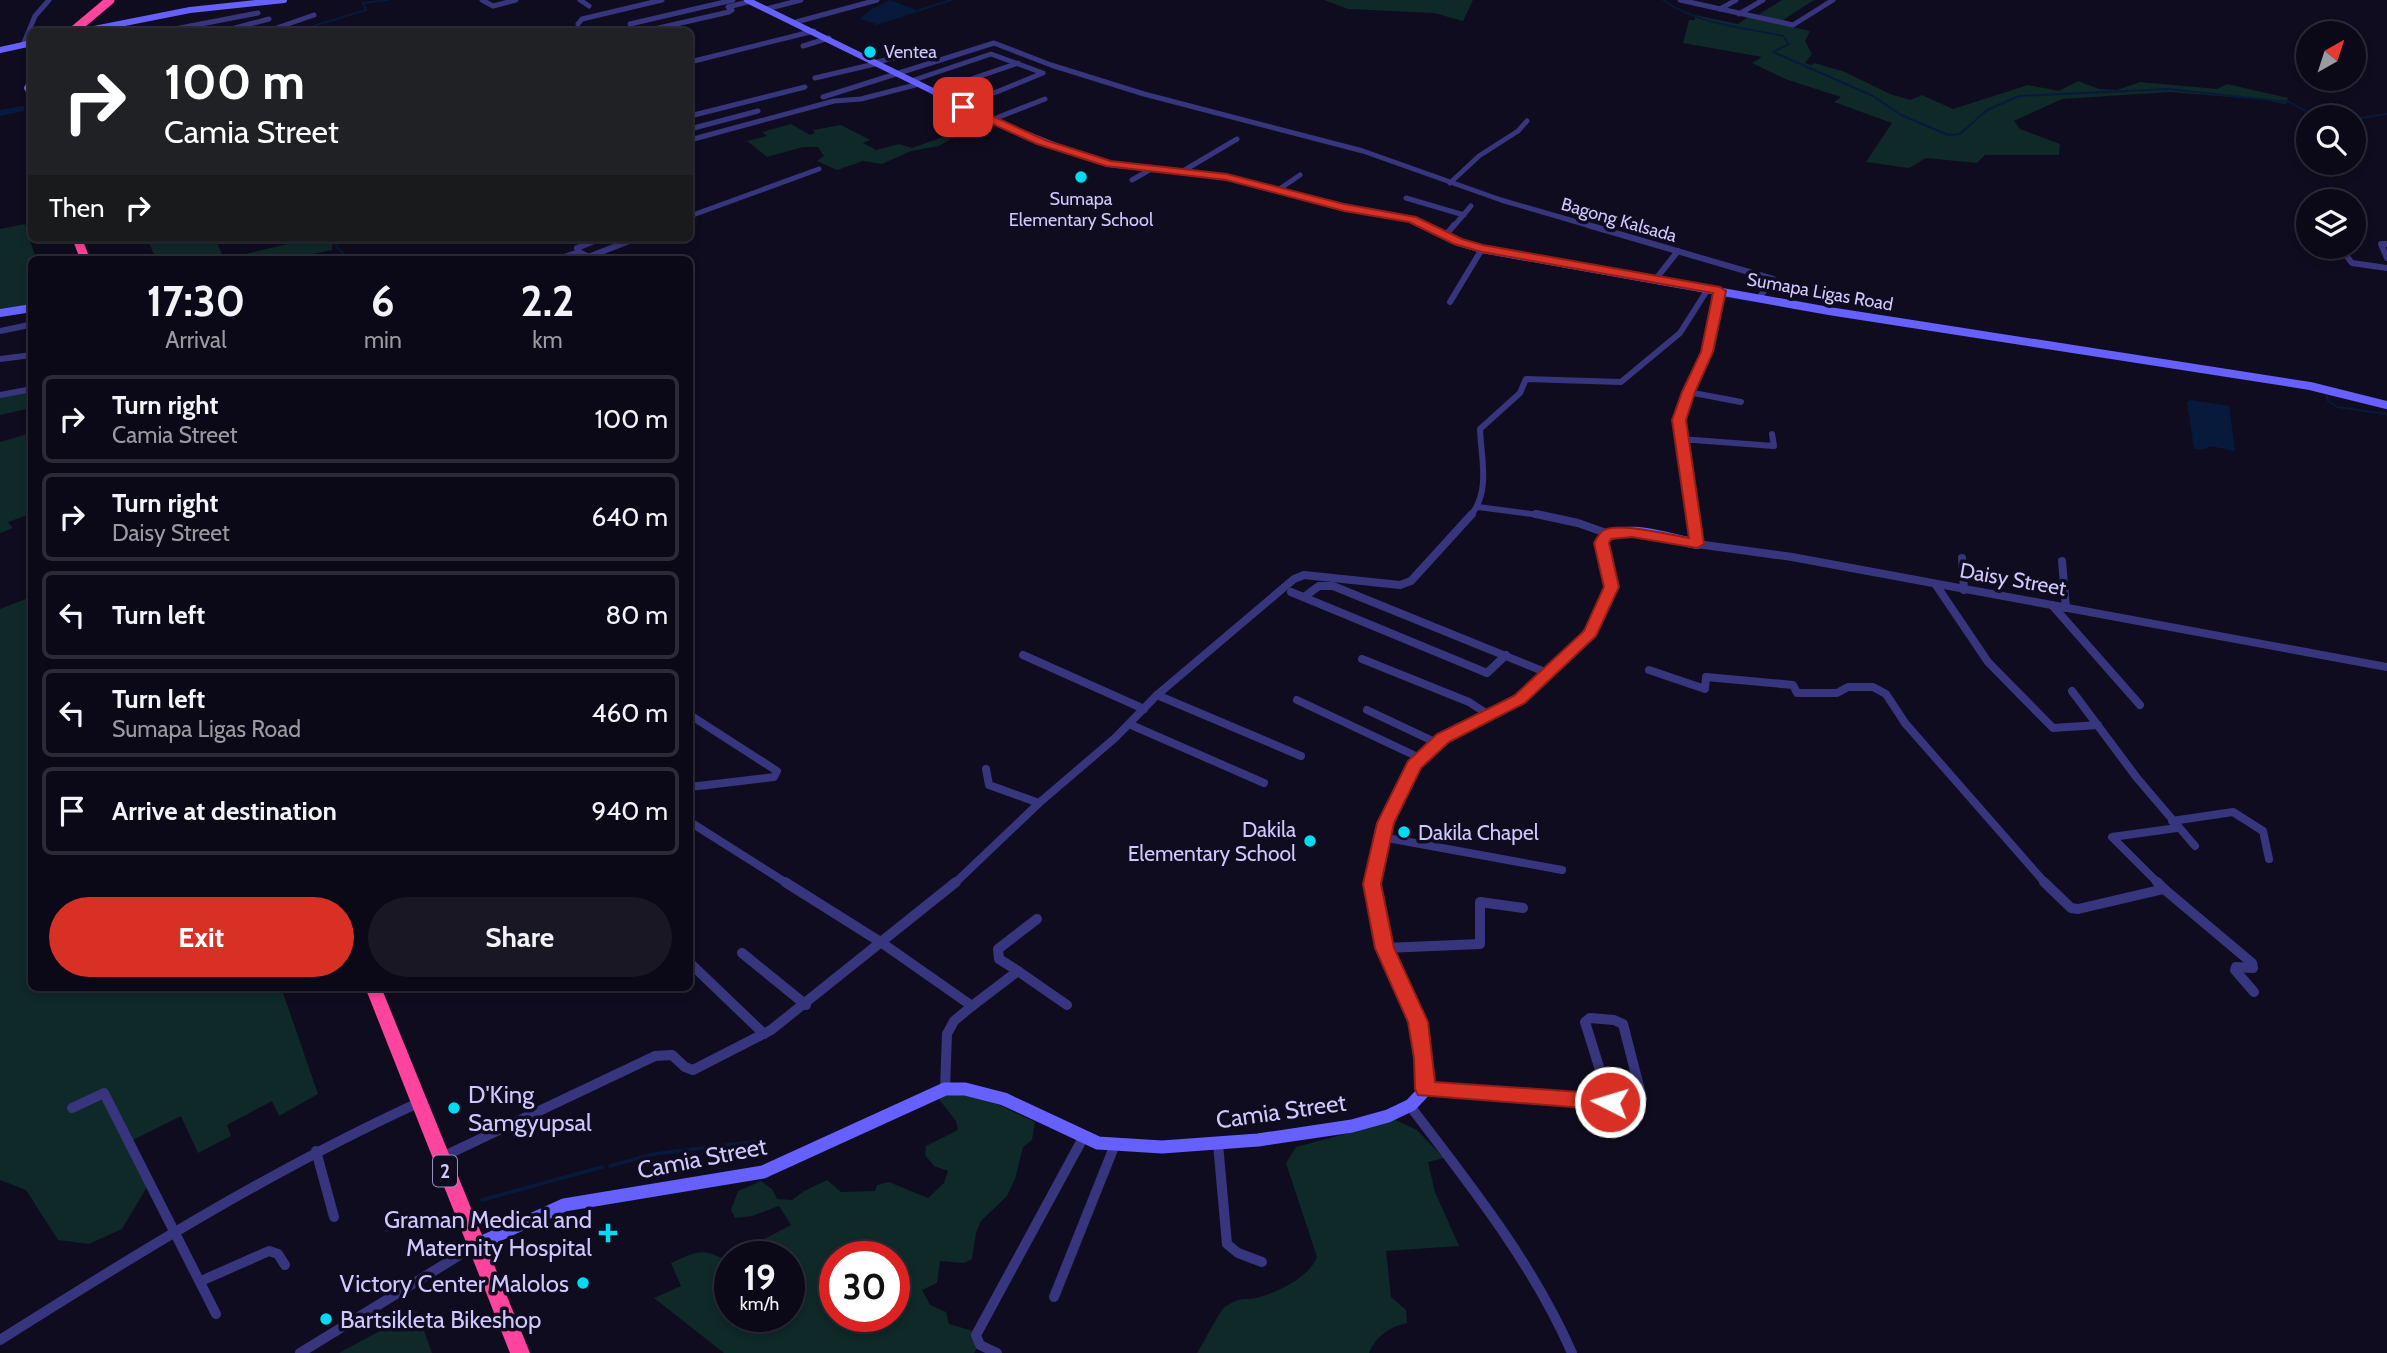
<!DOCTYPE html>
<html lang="en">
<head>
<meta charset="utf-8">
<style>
	:root { --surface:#0b0917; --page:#191724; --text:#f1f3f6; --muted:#9a9aa1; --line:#2b2a36; --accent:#d93025 }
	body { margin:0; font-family:Cabin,sans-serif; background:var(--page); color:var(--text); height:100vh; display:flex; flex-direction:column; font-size:26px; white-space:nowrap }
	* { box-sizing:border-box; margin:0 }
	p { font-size:23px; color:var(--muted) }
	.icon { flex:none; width:38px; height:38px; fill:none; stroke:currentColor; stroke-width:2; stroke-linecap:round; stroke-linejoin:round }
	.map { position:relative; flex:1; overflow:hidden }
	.side { position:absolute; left:28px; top:256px; width:665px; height:735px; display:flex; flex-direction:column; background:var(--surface); border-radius:10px; box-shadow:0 4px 10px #0003,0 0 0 2px var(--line) }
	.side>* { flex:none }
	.hud { position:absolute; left:28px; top:28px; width:665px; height:214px; border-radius:10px; box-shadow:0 4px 10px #0003,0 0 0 2px var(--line); background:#202124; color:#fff; overflow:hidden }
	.needle { width:46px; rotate:39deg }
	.controls { position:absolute; left:2296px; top:21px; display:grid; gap:14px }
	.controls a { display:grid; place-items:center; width:70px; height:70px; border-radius:50%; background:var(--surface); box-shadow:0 4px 10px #0003,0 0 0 2px var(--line); font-size:35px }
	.speed { position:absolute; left:714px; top:1241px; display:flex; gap:14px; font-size:35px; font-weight:700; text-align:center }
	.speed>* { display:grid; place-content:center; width:91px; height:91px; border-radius:50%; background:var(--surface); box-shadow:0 4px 10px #0003,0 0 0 2px var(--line); line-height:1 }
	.speed small { font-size:18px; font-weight:400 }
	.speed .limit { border:10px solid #d22; background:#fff; color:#111 }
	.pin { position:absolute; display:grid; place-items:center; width:60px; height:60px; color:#fff; margin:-30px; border-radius:14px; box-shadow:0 4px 10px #0006 }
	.me { position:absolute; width:77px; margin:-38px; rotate:275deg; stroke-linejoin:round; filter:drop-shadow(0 0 5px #0008) }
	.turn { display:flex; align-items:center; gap:24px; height:147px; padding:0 21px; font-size:32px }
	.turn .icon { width:91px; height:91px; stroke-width:2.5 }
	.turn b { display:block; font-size:49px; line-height:60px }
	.then { display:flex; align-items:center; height:66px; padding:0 21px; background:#0003; gap:14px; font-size:26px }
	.eta { display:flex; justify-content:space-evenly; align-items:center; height:119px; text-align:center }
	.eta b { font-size:42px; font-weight:800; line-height:49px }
	.cta { display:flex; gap:14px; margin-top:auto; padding:14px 21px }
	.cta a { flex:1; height:80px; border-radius:42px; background:var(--accent); color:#fff; font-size:28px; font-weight:800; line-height:80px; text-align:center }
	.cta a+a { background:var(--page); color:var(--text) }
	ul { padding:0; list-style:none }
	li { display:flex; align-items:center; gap:21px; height:88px; margin:0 14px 10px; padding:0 7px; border:4px solid var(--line); border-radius:10px }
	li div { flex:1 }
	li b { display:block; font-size:26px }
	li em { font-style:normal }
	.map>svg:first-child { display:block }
</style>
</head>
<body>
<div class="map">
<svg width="2387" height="1353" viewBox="0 0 2387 1353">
	<rect width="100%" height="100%" fill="#0f0c1f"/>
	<!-- green -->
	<g fill="#0e2928" fill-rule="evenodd">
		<polygon points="1324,0 1473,0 1463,21 1434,13 1348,9"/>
		<polygon points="1782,0 1814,0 1780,22 1755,17"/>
		<polygon points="1695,15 1738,24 1748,17 1810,31 1805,41 1812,54 1805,63 1811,65 1815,63 1845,72 1890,94 1910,100 1922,95 1953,109 2028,85 2059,91 2078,81 2099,89 2117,90 2140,82 2217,89 2227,84 2288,98 2285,104 2266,100 2171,92 2062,99 2014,121 2020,129 2060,144 2059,155 1985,155 1977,163 1926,158 1909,168 1866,162 1892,123 1834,102 1841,97 1785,79 1752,63 1762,57 1683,43 1689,20 1695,20"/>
		<polygon points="791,124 810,135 815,133 813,130 841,125 870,140 863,143 876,150 899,144 912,148 948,135 955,137 939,146 911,151 882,164 863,161 837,170 817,161 824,156 818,147 803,147 767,157 747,141 767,136 762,132"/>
		<polygon points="25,224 36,259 32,259 31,304 0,310 0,229"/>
		<polygon points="147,238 215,238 224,259 313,238 333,238 332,250 288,259 160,259 158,254 154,255"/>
		<polygon points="31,390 31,408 0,415 0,396"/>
		<polygon points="31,433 31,514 8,522 13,528 0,533 0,442"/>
		<polygon points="31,597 32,987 281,987 318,1094 279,1116 272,1101 227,1125 231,1136 198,1153 181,1116 129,1142 147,1187 122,1229 89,1244 58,1240 26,1190 0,1180 0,609"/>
		<path d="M974 1093 1035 1122 1032 1140 1023 1147 1015 1179 1007 1196 981 1221 976 1233 972 1259 964 1263 940 1261 937 1283 922 1290 930 1305 946 1312 949 1324 973 1331 977 1348 974 1353H724L654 1298 681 1286 671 1263C701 1250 701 1248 730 1262V1316H789V1256H740L755 1244 791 1225 779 1206 752 1216 735 1218 731 1210 738 1191 761 1181 772 1189 777 1199 792 1200 804 1191 827 1180 841 1192 875 1191 877 1185 889 1182 928 1198 944 1183 948 1171 934 1166 925 1155 926 1146 958 1130 956 1121 938 1098 942 1094ZM835 1256H894V1316H835Z"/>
		<path d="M1389 1117 1417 1130 1444 1158 1428 1162 1435 1192 1459 1246 1386 1251 1391 1297 1406 1310 1407 1323C1389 1327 1376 1336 1369 1353H1197C1204 1343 1219 1311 1225 1307 1244 1294 1244 1302 1260 1297 1280 1291 1309 1277 1317 1257L1286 1163 1296 1147 1357 1131Z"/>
		<polygon points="417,1311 432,1353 339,1353"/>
	</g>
	<!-- water -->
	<g fill="#071a3c">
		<polygon points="890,0 917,10 876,24 860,19 870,10"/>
		<polygon points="2191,400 2229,406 2235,451 2210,446 2205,449 2194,449 2187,402"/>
	</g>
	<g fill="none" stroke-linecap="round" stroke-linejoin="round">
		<!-- stream-far1 -->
		<g stroke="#071a3c" stroke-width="2">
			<path d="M1663 0C1699 25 1741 27 1783 36L1789 44 1773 52 1873 96 1901 115 1948 135 1960 134 1987 110 2019 96 2168 89 2289 102 2316 117"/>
			<polyline points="876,24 951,0"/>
			<polyline points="294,32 366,10 363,3 388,0"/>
			<polyline points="2354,119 2387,114"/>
			<polyline points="337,238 336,246 348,259"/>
			<polyline points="1722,297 1753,301"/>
			<polyline points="2326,393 2328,401 2337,407 2387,414"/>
		</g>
		<!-- stream -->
		<g stroke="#071a3c" stroke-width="3.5">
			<polyline points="610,1166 654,1154 766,1140"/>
			<polyline points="482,1200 602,1167"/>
			<polyline points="386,1231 440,1214"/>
		</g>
		<!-- river -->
		<polygon fill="#071a3c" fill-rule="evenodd" points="21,106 24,107 24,111 0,116 0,110"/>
		<!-- street-far3 -->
		<g stroke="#38357f" stroke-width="5">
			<polyline points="482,0 493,6 516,0"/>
			<polyline points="580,0 589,6"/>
			<polyline points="1680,0 1793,25 1833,0"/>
			<polyline points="766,9 801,0"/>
			<polyline points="1720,9 1736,0"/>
			<polyline points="1739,14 1763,0"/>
			<polyline points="796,22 877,0"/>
			<polyline points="578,24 582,19 662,0"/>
			<polyline points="630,24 733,0"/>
			<polyline points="159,32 258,13"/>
			<polyline points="220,32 269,19"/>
			<polyline points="265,32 314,15"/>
			<polyline points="641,32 729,12 732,10 728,7 751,1"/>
			<polyline points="23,45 35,16 49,0"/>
			<polyline points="803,46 829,38"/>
			<polyline points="690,62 814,31"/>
			<polyline points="877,62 902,56"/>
			<polyline points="815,78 879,63"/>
			<polyline points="911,81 991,54 1043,73 994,93"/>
			<polyline points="933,92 1018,63"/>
			<polyline points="823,97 994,43 1051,65 1144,94 1363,151 1501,200 1594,227"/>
			<polyline points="690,116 805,87"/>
			<polyline points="991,120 1045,99"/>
			<polyline points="690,129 758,111"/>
			<polyline points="690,140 834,101 861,99 919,84"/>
			<polyline points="1183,171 1237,139"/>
			<polyline points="1132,180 1153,168"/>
			<polyline points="1450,183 1479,156 1518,131 1527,121"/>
			<polyline points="1278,190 1300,175"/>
			<polyline points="1406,198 1464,215"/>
			<polyline points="690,216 819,169"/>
			<polyline points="1453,227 1471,206"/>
		</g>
		<!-- street-far2 -->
		<g stroke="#38357f" stroke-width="6">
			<polyline points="1588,225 1773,279 1759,298"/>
			<polyline points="1446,235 1454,225"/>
			<polyline points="2387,244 2381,244 2387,258"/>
			<polyline points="579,252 577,248 602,238"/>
			<polyline points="2344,253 2352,263 2387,268"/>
			<polyline points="558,259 579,252 589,257"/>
			<polyline points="583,259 637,238"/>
			<polyline points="1655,280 1678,251"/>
			<polyline points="1450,302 1482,249"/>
			<polyline points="0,331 29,325 31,308"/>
			<polyline points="0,359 32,355"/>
			<polyline points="1688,392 1741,402"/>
			<polyline points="0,395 32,389"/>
			<polyline points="1680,439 1774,446 1772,434"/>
			<polyline points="1478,507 1547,516"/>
			<path d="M1470 516C1491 493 1481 457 1480 429L1520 393 1526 379 1621 382 1680 333 1708 289"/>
		</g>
		<!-- street-far1 -->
		<g stroke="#38357f" stroke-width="8">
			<polyline points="1536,514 1578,523 1609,534"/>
			<polyline points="1697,544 1792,557 2387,667"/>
			<polyline points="1962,558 1964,590"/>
			<polyline points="2062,561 2066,608"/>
			<polyline points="1936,585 1988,662 2053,728 2098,725"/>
			<polyline points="1291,592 1487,673 1506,655"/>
			<polyline points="1304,597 1319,586 1333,586 1550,674"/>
			<polyline points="2052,605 2140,705"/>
			<polyline points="1023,655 1144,709"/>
			<polyline points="1362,659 1469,702 1489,715"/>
			<polyline points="1649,670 1705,689 1706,677 1793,685 1797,693 1837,693 1848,687 1873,687 1886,694 1905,723 2046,884"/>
			<polyline points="2072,691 2137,778 2195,846"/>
			<polyline points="1157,695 1301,756"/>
			<polyline points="1297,700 1420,758"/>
			<polyline points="1367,710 1437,743"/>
			<polyline points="690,715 777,771 774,777 690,787"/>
			<polyline points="1129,724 1264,783"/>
			<polyline points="986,769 989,785 1039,803"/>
			<polyline points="2172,821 2233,812 2263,831 2269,859"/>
			<polyline points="690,822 788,884"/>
			<polyline points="1382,837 1562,870"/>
			<polyline points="954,884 1039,803 1115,738 1157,695 1294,579 1304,575 1400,585 1411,581 1472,514"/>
			<polyline points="2159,884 2112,837 2177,828"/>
		</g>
		<!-- street -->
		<g stroke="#38357f" stroke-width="10">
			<polyline points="785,882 882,943 972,1006 954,1021 947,1034 945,1089"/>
			<polyline points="2044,882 2071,908 2078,909 2164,889 2157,882"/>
			<polyline points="2164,889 2252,963 2253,968 2236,967 2235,970 2254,992"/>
			<polyline points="1385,948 1480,944 1480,902 1523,908"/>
			<polyline points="742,953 806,1005"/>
			<polyline points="690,963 764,1034"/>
			<polyline points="1018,971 1067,1005"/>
			<polyline points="972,1006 1018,971 999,959 998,949 1037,919"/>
			<polyline points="1426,1089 1634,1105 1640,1103 1642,1098 1623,1024 1614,1020 1590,1018 1585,1022 1610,1102"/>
			<path d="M1410 1106C1470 1185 1532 1262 1572 1353"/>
			<polyline points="72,1108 104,1093 216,1314"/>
			<polyline points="1218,1144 1227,1244 1238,1253 1262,1262"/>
			<polyline points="316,1151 334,1217"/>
			<polyline points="440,1158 655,1056 672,1055 685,1067 693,1070 771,1030 956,882"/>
			<polyline points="201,1281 269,1251 278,1254 285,1265"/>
			<polyline points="1054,1297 1114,1147"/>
			<path d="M0 1340C136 1254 272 1170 418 1103"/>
			<polyline points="300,1353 476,1245"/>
			<polyline points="997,1353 980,1345 976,1335 1083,1138"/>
		</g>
		<!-- secondary-far3 -->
		<g stroke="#6560ff" stroke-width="6">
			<polyline points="747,0 996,122 1076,154 1109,164 1227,177 1329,204 1412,219 1428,227"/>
			<polyline points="79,32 190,10 284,0"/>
			<polyline points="0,50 32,43"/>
			<polyline points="32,80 27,88 32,96"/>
		</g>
		<!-- secondary-far2 -->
		<g stroke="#6560ff" stroke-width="8">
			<polyline points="1424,225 1458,242 1482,249 1829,311 2310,386 2387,405"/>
			<polyline points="0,313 32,308"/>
			<polyline points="1693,516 1679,420 1688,392 1707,352 1720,291"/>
		</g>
		<!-- secondary-far1 -->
		<path stroke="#6560ff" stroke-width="10" d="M1372 884 1385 823 1413 765 1449 736 1530 692 1575 649 1601 615 1611 586 1602 543C1615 519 1674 540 1697 544L1693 514"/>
		<!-- secondary -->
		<path stroke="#6560ff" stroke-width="13" d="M478 1244 564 1205 763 1172 945 1089H965L1004 1099 1098 1143 1162 1147 1258 1140 1352 1126 1388 1116 1411 1105 1426 1089C1425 1067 1425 1041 1417 1020 1400 974 1372 933 1372 882"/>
		<!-- highway -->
		<g fill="#ff449d" fill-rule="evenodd">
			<polygon points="32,95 32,114 28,112 28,97"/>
			<polygon points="72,238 82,238 90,259 80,259"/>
			<polygon points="365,987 381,987 530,1353 510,1353"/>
		</g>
		<!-- highway-bridge -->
		<polyline stroke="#ff449d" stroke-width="9" points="72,32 110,0"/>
	</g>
	<!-- route -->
	<path fill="#d93025" stroke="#8d1f18" stroke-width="2" d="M959 104H966L1045 140 1111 161 1227 174 1344 204 1416 217 1462 239 1483 245 1720 287 1726 291 1713 352 1695 392 1686 420 1704 544 1697 548 1632 537 1611 539 1609 543 1619 587 1596 636 1525 703 1449 742 1421 768 1394 823 1381 884 1394 948 1428 1022 1435 1082 1610 1094 1617 1096 1620 1102 1617 1108 1610 1110 1418 1095 1415 1089 1414 1058 1408 1022 1375 948 1363 884 1377 823 1408 761 1437 734 1514 696 1584 631 1604 587 1594 543C1597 538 1599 533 1604 530 1620 522 1670 535 1689 538L1672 420 1682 392 1701 352 1713 293 1482 252 1454 244 1409 222 1344 211 1226 180 1106 166 1037 144 959 109Z"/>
	<!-- markers -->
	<g fill="#00dbf4" stroke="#0f0c1f" stroke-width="2.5">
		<circle cx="870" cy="52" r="7"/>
		<circle cx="1081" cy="177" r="7"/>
		<circle cx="1404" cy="832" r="7"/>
		<circle cx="1310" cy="841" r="7"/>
		<circle cx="454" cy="1108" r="7"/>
		<path d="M604.5 1222.5h7v7h7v7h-7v7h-7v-7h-7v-7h7z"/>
		<circle cx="583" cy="1283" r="7"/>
		<circle cx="326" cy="1319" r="7"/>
	</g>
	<g text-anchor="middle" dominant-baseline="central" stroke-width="7" stroke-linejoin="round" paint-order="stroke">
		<!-- far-poi labels -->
		<g font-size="18" fill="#d0c9ff" stroke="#0f0c1f" text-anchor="start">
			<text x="884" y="52">Ventea</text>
			<text x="1081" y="199" text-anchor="middle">Sumapa<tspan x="1081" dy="21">Elementary School</tspan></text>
		</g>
		<!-- far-street labels -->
		<g font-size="18" fill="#d0c9ff" stroke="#0f0c1f">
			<text transform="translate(1619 220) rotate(16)">Bagong Kalsada</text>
			<text transform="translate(1820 292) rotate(10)">Sumapa Ligas Road</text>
		</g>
		<!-- shield labels -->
		<rect fill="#0f0c1f" stroke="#9690bc" stroke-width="2" x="433" y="1155.5" width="24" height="31" rx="5"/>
		<g font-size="19" font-weight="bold" fill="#d0c9ff">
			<text x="445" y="1171">2</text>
		</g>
		<!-- street labels -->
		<g font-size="21" fill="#d0c9ff" stroke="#0f0c1f">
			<text transform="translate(2013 579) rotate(10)">Daisy Street</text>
		</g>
		<!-- poi labels -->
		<g font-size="21" fill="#d0c9ff" stroke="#0f0c1f" text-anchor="end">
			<text x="1296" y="829">Dakila<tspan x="1296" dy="24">Elementary School</tspan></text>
			<text x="1418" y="832" text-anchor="start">Dakila Chapel</text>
		</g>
		<!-- near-poi labels -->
		<g font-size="24" fill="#d0c9ff" stroke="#0f0c1f" text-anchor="start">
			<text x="468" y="1094">D'King<tspan x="468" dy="28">Samgyupsal</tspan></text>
			<text x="592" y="1219" text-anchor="end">Graman Medical and<tspan x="592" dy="28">Maternity Hospital</tspan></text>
			<text x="569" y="1283" text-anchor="end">Victory Center Malolos</text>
			<text x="340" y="1319">Bartsikleta Bikeshop</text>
		</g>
		<!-- near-street labels -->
		<g font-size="24" fill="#d0c9ff" stroke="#0f0c1f">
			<text transform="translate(1281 1111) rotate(-8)">Camia Street</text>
			<text transform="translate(702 1158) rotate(-11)">Camia Street</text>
		</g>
	</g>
</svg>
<div class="controls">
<a><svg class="needle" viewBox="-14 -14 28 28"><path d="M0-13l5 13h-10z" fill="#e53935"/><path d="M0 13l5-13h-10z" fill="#9a9aa1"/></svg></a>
<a><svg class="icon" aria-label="search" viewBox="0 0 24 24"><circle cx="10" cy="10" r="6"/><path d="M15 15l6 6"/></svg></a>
<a><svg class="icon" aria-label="layers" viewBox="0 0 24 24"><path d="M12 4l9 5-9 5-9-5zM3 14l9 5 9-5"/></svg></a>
</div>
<div class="speed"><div>19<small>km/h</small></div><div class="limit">30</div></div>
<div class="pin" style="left:963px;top:107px;background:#d93025"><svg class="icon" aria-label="arrive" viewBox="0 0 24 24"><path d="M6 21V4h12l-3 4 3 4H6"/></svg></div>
<svg class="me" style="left:1610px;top:1102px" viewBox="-20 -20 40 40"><circle r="17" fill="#d93025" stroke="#fff" stroke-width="3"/><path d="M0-11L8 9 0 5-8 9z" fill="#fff"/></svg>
<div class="hud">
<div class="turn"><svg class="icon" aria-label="right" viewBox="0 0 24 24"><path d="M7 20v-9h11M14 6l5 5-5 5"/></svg><div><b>100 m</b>Camia Street</div></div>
<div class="then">Then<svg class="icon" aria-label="right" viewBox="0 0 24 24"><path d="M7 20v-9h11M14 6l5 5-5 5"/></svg></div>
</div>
<section class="side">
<div class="eta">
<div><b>17:30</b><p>Arrival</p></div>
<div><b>6</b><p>min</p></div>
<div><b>2.2</b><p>km</p></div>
</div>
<ul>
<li><svg class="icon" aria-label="right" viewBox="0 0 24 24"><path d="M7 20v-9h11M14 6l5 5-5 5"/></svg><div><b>Turn right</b><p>Camia Street</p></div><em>100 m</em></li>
<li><svg class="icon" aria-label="right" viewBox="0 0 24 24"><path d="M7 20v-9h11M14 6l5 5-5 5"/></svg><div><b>Turn right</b><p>Daisy Street</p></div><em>640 m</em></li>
<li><svg class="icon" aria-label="left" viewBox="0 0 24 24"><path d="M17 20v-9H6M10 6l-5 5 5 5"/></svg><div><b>Turn left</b></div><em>80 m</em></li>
<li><svg class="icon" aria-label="left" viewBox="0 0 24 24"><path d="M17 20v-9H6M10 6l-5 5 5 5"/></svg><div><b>Turn left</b><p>Sumapa Ligas Road</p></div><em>460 m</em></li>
<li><svg class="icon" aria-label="arrive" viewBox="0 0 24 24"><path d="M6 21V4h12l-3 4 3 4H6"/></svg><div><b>Arrive at destination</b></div><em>940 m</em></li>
</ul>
<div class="cta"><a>Exit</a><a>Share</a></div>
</section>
</div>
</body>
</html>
